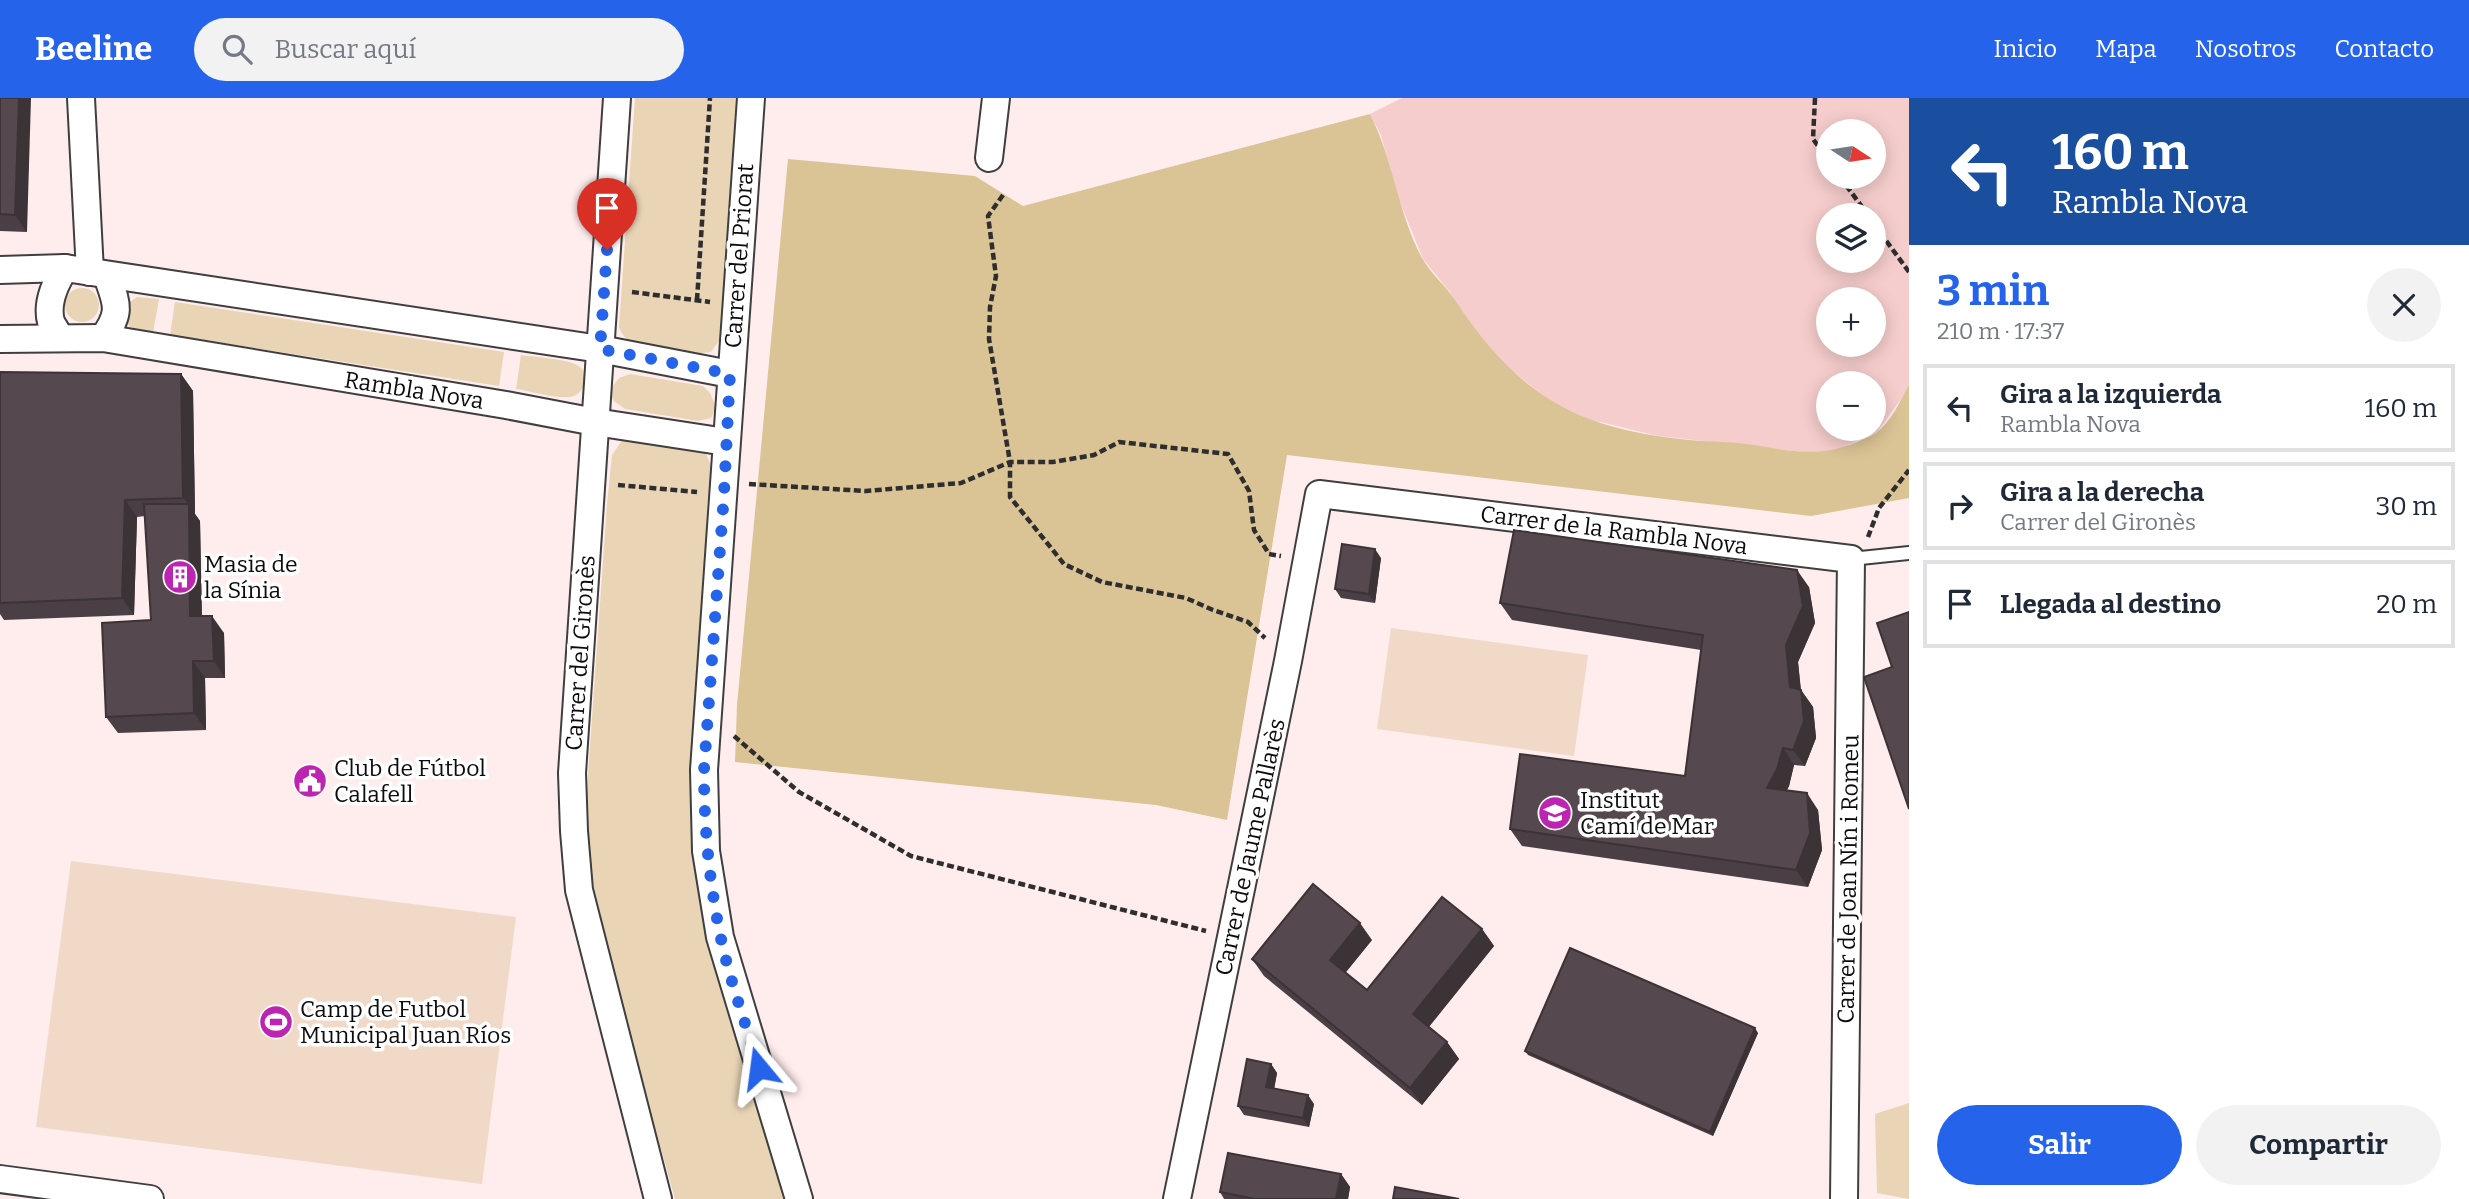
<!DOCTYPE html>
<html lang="es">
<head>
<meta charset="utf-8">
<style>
	:root { --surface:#fff; --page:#f2f2f3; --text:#1f2937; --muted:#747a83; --line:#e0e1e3; --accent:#2563eb }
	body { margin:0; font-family:Bitter,serif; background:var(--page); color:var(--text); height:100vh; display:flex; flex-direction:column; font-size:26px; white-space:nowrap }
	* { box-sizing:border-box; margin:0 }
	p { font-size:23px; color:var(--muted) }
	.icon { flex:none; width:38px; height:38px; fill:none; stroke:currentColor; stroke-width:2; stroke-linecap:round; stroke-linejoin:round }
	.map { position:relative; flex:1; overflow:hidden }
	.side { display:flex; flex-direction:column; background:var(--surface); width:560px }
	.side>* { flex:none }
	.banner { background:#1a4fa0; color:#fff; overflow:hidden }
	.needle { width:46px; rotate:102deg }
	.buttons { position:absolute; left:1816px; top:21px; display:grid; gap:14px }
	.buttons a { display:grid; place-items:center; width:70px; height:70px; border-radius:50%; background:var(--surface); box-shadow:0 4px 18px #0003; font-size:35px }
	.pin { position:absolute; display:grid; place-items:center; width:60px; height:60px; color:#fff; margin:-72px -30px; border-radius:50% 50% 50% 0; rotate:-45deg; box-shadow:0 0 7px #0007 }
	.pin .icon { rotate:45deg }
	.me { position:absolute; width:77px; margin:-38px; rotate:344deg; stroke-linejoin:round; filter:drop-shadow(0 0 5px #0008) }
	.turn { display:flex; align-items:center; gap:24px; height:147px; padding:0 28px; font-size:32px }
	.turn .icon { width:91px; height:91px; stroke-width:2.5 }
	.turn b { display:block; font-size:49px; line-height:60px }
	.round { display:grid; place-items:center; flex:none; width:74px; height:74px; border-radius:37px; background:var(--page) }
	.head { display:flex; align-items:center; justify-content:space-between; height:119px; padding:0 28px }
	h1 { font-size:42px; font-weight:700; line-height:52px; color:var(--accent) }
	.primary-button { display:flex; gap:14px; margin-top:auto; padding:14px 28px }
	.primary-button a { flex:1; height:80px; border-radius:42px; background:var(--accent); color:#fff; font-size:28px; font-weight:700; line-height:80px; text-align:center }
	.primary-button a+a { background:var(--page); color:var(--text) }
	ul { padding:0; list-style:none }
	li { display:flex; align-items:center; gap:21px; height:88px; margin:0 14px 10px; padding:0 14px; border:4px solid var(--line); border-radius:0px }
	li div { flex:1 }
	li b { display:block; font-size:26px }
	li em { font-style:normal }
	header { display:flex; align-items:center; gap:42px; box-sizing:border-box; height:98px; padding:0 35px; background:var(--accent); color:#fff }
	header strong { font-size:33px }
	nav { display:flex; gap:38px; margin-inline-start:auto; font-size:24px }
	.search { width:490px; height:63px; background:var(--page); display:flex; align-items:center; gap:18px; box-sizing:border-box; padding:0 24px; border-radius:38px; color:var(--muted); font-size:26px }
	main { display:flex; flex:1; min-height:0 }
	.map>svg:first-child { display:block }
</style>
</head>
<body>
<header>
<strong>Beeline</strong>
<div class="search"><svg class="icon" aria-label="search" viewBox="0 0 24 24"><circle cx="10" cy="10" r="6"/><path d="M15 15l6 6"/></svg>Buscar aquí</div>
<nav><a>Inicio</a><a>Mapa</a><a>Nosotros</a><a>Contacto</a></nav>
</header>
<main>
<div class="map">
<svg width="1909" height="1101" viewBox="0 0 1909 1101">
	<rect width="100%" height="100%" fill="#ffeced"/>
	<!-- farmland -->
	<path fill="#f5cdcc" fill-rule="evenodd" d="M1402 0H1909V286L1902 300 1877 334 1837 352 1813 355 1658 338 1588 321 1550 303 1502 265 1476 234 1449 193 1423 161 1398 99 1381 37 1370 16ZM1829 33H1874V79H1829ZM1829 117H1874V163H1829ZM1829 201H1874V247H1829ZM1829 285H1874V331H1829Z"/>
	<!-- green -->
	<g fill="#e9d5b6">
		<path d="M635 0H740L724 236 711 254 702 255C676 253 628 258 619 229Z"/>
		<circle cx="82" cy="207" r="17"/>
		<path d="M137 199 159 201 153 235C132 232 122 231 126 207Z"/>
		<polygon points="175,204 504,254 499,288 170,237"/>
		<path d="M521 257C533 259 571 261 580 269 590 278 584 297 570 299 556 301 530 293 516 291Z"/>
		<polygon points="630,276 703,288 710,295 716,309 711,320 698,323 625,311 614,303 609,293 619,280"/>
		<path d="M623 341 704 353C718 374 707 391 707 414 706 455 708 497 705 537 701 602 687 665 693 730L784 1101H675L661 1051H658L591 792 586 706 607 406 612 357Z"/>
		<polygon points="1909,1005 1909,1101 1877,1095 1875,1016"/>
	</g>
	<!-- forest -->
	<path fill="#dac395" d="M1370 16C1393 61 1398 115 1422 160 1431 176 1445 187 1455 202 1514 292 1571 329 1680 341 1704 344 1729 343 1754 347 1792 353 1820 360 1857 344 1863 341 1871 338 1876 335 1891 324 1901 302 1909 286V400L1811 418 1287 357 1227 722 1156 707 735 664 737 607 788 61 975 78 1023 108Z"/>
	<!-- pitch -->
	<g fill="#f0dac7">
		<polygon points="1391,530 1588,557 1574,658 1377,631"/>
		<polygon points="71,763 516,819 482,1086 36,1029"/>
	</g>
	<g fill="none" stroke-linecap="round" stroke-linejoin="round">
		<!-- service casing -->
		<g stroke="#3f3f3f" stroke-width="16">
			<polyline id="service" points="1851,461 1909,455"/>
		</g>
		<!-- minor casing -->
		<g stroke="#3f3f3f" stroke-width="30">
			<g id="minor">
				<polyline points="81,0 90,174"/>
				<polyline points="617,0 572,675 574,733 579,792 658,1101"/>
				<path d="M751 0C735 224 720 448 704 672L706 753 720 839 799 1101"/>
				<polyline points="989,60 996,0"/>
				<polyline points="0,172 65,170 600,251 730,276"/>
				<path d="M60 239C57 234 53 228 51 224 46 205 56 184 65 170"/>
				<path d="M103 240C122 214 117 206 107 178"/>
				<polyline points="0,241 103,240 506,307 595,324 726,344"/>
				<polyline points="0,1081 150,1101"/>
				<polyline points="1177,1101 1288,563 1319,396 1851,461 1844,1101"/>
			</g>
		</g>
		<!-- path -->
		<g stroke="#2e2e2e" stroke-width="4.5" stroke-dasharray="7 3.5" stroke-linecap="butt">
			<polyline points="1815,0 1813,41 1829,63"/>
			<polyline points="1840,79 1868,117"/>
			<polyline points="1003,97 988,118 996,178 990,209 989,241 1010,364 1010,399 1064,466 1102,484 1186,500 1213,512 1248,524 1265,540"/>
			<polyline points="1874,126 1909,174"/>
			<polyline points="632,194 710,204"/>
			<polyline points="697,202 710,0"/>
			<polyline points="749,386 866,393 961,385 1010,364 1053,364 1094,357 1119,344 1228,356 1249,393 1254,432 1269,456 1281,458"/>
			<polyline points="618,387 697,394"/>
			<polyline points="1868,439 1879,410 1909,372"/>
			<polyline points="734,638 799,694 911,758 1206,833"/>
		</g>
		<!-- service -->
		<use href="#service" stroke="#fff" stroke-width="12"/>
		<!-- minor -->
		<use href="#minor" stroke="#fff" stroke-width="26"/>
	</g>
	<!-- wall -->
	<g fill="#493f44">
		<polygon points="0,0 27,134 0,133"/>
		<polygon points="0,274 181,276 193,293 195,416 200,423 202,518 224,535 225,580 205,580 206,632 118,635 106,619 151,522 145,418 137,419 134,517 4,522 0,516"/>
		<polygon points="1381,460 1375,505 1341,500 1335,491"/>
		<polygon points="1809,489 1815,525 1798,564 1801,592 1813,609 1816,640 1805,668 1794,667 1789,688 1787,692 1818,712 1822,752 1808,789 1522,748 1510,731 1685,678 1701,552 1512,522 1500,505"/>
		<polygon points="1482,831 1494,848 1429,929 1447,944 1459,961 1422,1007 1264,878 1252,861 1372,842 1345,875 1367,892"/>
		<polygon points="1758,935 1713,1038 1528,957 1525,953"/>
		<polygon points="1271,966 1277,975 1274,990 1314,1006 1309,1029 1244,1017 1238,1008"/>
		<polygon points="1341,1076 1350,1089 1348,1101 1224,1101 1220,1094"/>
	</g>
	<!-- shaded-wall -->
	<g fill="#3c3337">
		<polygon points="19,0 31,0 27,134 15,117"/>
		<polygon points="181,276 193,293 195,416 200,423 202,535 190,518 189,407 183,400"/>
		<polygon points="125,402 137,419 134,517 122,500"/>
		<polygon points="1375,451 1381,460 1375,505 1369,496"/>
		<polygon points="1797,472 1809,489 1815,525 1798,564 1802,605 1790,589 1786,547"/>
		<polygon points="212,518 224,535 225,580 214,563"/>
		<polygon points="193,563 205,580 206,632 194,615"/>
		<polygon points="1801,592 1813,609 1816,640 1805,668 1793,652"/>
		<polygon points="1783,650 1794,667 1789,688 1779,707 1767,690"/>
		<polygon points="1807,695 1818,712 1822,752 1808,789 1796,772"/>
		<polygon points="1360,825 1372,842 1342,879 1330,862"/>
		<polygon points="1482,831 1494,848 1425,933 1413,916"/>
		<polygon points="1755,930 1758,935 1713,1038 1710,1034"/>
		<polygon points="1447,944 1459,961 1422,1007 1410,990"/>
		<polygon points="1271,966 1277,975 1273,998 1266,989"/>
		<polygon points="1308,997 1314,1006 1309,1029 1303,1020"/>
		<polygon points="1341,1076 1350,1089 1348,1101 1336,1101"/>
	</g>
	<!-- building -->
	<g fill="#55494f" stroke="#3c3337" stroke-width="2">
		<polygon points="0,0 19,0 15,117 0,116"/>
		<polygon points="0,274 181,276 183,400 125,402 122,500 0,505"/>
		<polygon points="144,406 189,406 190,518 212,518 214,563 193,563 194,615 106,619 102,525 151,522"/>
		<polygon points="1514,432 1797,472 1803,508 1786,547 1790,589 1801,592 1804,623 1793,652 1783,650 1777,671 1767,690 1807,695 1810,735 1796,772 1510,731 1520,656 1685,678 1703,537 1500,505"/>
		<polygon points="1342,446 1375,451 1369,496 1335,491"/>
		<polygon points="1909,514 1909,711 1864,579 1892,569 1877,525"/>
		<polygon points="1313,786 1360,825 1330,862 1367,892 1442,799 1482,831 1413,916 1447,944 1410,990 1252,861"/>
		<polygon points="1570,850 1755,930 1710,1034 1525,953"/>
		<polygon points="1247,961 1271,966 1266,989 1308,997 1303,1020 1238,1008"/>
		<polygon points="1228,1055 1341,1076 1336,1101 1255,1101 1220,1094"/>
		<polygon points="1395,1089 1459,1101 1393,1101"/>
	</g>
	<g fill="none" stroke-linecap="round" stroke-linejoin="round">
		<!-- route -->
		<path stroke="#2563eb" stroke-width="12" stroke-dasharray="0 21.6" d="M607 152 600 251 730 276 724 396 704 672C704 728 709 782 720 836 729 881 746 926 759 970"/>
	</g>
	<!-- icons -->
	<defs>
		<g id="building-disc" transform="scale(1.75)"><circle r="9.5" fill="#bd24b2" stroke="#fff"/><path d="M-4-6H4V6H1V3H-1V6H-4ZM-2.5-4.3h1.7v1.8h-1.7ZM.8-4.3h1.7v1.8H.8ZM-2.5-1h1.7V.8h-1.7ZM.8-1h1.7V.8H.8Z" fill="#fff"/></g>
		<g id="civic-disc" transform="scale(1.75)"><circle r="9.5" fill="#bd24b2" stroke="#fff"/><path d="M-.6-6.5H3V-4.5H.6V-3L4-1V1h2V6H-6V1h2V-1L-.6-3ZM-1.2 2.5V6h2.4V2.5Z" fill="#fff"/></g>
		<g id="school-disc" transform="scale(1.75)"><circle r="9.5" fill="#bd24b2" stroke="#fff"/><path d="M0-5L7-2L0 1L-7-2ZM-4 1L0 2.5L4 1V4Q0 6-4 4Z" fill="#fff"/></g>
		<g id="stadium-disc" transform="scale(1.75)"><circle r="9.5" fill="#bd24b2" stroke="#fff"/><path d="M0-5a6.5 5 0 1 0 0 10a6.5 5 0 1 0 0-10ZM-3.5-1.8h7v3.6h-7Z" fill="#fff"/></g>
	</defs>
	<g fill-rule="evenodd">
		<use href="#building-disc" x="180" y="479"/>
		<use href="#civic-disc" x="310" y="683"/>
		<use href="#school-disc" x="1555" y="715"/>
		<use href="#stadium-disc" x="276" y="924"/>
	</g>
	<g text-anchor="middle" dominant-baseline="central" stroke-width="7" stroke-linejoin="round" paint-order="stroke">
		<!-- street labels -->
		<g font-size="23" fill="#0c0c0c" stroke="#fff">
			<text transform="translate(739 158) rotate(-86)">Carrer del Priorat</text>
			<text transform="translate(414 292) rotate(9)">Rambla Nova</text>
			<text transform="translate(1614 432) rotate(7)">Carrer de la Rambla Nova</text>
			<text transform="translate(580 555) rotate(-86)">Carrer del Gironès</text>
			<text transform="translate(1250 749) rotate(-78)">Carrer de Jaume Pallarès</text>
			<text transform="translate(1848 781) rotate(-89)">Carrer de Joan Nín i Romeu</text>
		</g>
		<!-- poi labels -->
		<g font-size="23" fill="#0c0c0c" stroke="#fff" text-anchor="start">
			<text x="204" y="466">Masia de<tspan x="204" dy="26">la Sínia</tspan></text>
			<text x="334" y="670">Club de Fútbol<tspan x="334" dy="26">Calafell</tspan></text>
			<text x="1580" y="702">Institut<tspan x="1580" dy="26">Camí de Mar</tspan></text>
			<text x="300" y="911">Camp de Futbol<tspan x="300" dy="26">Municipal Juan Ríos</tspan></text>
		</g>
	</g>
</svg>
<div class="buttons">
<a><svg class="needle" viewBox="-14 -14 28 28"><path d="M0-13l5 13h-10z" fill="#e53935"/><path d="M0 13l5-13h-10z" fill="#747a83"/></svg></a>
<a><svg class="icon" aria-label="layers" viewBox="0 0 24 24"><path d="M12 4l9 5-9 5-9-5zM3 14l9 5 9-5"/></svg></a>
<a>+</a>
<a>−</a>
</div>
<div class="pin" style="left:607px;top:152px;background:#d93025"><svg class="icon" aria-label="arrive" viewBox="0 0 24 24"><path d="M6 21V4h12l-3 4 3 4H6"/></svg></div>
<svg class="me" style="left:759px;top:970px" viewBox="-20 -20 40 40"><path d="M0-17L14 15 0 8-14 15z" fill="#2563eb" stroke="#fff" stroke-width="4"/></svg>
</div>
<section class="side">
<div class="banner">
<div class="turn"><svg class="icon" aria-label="left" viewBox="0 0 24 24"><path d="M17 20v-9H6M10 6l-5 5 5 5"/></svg><div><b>160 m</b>Rambla Nova</div></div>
</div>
<div class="head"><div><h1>3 min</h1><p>210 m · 17:37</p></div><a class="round"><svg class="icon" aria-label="close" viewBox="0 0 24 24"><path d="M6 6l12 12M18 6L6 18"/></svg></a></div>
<ul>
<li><svg class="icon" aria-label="left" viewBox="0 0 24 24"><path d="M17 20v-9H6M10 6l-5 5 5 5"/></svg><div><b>Gira a la izquierda</b><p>Rambla Nova</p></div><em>160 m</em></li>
<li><svg class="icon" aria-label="right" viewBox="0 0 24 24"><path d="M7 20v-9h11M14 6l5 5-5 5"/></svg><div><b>Gira a la derecha</b><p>Carrer del Gironès</p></div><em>30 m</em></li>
<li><svg class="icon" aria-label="arrive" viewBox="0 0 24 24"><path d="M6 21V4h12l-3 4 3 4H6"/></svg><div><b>Llegada al destino</b></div><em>20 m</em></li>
</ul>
<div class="primary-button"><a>Salir</a><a>Compartir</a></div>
</section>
</main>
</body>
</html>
